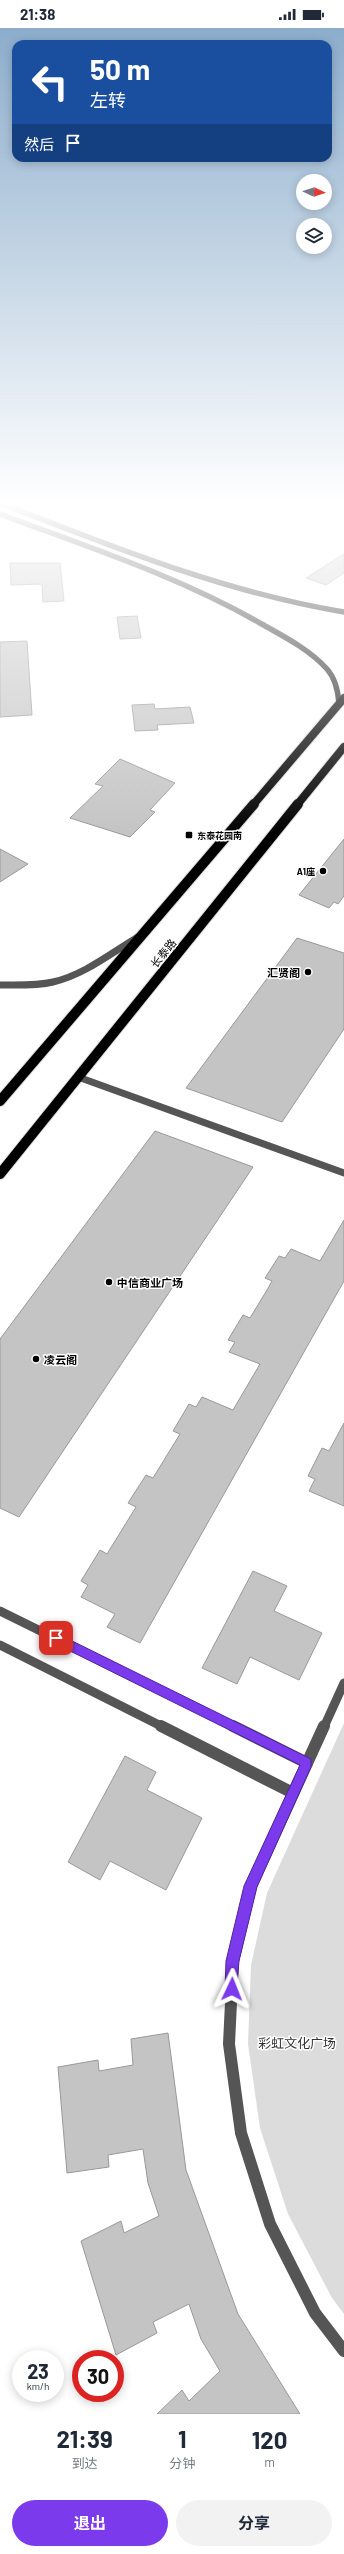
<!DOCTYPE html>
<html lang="zh">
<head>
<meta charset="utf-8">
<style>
	:root { --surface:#fff; --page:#f2f2f3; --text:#1f2937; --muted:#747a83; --accent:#7c3aed }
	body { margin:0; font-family:Barlow,"Noto Sans SC",sans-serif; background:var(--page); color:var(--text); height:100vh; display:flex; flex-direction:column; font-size:15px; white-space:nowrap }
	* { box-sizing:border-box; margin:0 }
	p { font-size:13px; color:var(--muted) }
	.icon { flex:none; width:22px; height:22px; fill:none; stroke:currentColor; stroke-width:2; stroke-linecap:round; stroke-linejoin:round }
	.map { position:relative; height:2386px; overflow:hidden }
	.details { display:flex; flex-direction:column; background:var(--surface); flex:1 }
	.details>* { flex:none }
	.guide { position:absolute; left:12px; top:12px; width:320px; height:122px; border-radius:12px; box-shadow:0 2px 10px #0003; background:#1a4fa0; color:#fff; overflow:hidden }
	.needle { width:26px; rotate:94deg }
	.fabs { position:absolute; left:296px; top:146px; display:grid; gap:8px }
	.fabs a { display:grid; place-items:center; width:36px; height:36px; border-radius:50%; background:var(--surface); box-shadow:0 2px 10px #0003; font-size:20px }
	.speed { position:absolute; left:12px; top:2322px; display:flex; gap:8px; font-size:20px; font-weight:700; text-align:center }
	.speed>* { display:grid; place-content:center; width:52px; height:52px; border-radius:50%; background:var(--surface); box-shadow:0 2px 10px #0003; line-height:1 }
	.speed small { font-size:10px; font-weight:400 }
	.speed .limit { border:6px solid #d22; background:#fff; color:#111 }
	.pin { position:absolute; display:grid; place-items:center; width:34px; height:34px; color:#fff; margin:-17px; border-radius:8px; box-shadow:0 2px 6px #0006 }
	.me { position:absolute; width:44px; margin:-22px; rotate:2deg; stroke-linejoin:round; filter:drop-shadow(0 0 3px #0008) }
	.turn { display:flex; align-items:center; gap:14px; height:84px; padding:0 12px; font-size:18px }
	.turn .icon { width:52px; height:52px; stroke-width:2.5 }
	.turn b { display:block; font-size:28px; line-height:34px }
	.then { display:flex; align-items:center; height:38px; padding:0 12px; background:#0003; gap:8px; font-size:15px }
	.eta { display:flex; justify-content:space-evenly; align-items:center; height:68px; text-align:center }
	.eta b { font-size:24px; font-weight:700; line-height:28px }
	.cta { display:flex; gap:8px; margin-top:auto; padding:8px 12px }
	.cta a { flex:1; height:46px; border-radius:24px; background:var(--accent); color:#fff; font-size:16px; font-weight:700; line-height:46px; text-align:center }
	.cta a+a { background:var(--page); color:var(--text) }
	.status { display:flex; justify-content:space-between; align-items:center; height:28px; padding:0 20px; background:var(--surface); direction:ltr }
	.status svg { height:11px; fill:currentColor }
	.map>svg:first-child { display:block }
</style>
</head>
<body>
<div class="status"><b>21:38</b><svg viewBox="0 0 49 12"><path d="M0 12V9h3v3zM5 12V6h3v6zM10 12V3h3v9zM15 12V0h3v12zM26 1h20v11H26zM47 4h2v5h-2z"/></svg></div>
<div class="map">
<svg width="344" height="2386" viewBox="0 0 344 2386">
	<rect width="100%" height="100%" fill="#fff"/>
	<!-- green -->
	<polygon fill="#dcdcdc" points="344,1695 344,2286 332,2270 288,2186 260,2100 248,2016 251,1937 267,1865"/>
	<!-- building -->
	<g fill="#c4c4c4" stroke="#999">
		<polygon points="344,526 344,545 326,557 306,550"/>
		<polygon points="10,535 60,535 64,573 43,574 42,556 11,557"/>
		<polygon points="137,588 141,610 120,611 117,589"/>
		<polygon points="27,613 32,687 0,689 0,614"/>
		<polygon points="154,676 155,681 190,679 194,695 157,697 158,702 135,703 132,677"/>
		<polygon points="120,731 175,755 150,782 155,784 130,809 70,790 103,758 95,756"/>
		<polygon points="344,811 344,868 338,876 334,874 329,880 299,867"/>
		<polygon points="0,821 28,836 0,854"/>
		<polygon points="297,910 344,925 344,1001 282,1094 186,1060"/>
		<polygon points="155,1103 253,1139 19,1489 0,1480 0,1311"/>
		<polygon points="344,1192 344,1253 140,1615 107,1599 115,1586 81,1569 88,1557 81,1553 100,1522 107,1526 136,1479 128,1475 146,1447 153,1450 180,1406 173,1403 189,1376 196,1379 202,1369 233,1382 260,1336 229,1324 235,1314 228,1312 243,1287 250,1290 267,1262 272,1253 265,1250 279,1228 285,1230 291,1221 320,1233"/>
		<polygon points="344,1395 344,1478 309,1463 315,1451 308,1448 322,1420 329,1423"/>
		<polygon points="253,1543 287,1558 274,1583 322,1605 299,1652 250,1629 237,1656 202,1640"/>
		<polygon points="125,1728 156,1744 147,1762 202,1790 166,1862 110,1833 100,1852 68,1834"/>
		<polygon points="168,2005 186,2142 238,2286 300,2386 157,2386 182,2362 189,2373 220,2343 201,2311 189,2276 153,2294 157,2305 116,2327 81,2213 121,2193 124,2205 159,2188 148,2155 143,2121 108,2127 109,2139 67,2145 58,2039 98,2032 99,2043 133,2037 131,2011"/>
	</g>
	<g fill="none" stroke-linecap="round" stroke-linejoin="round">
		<!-- highway-far1 casing -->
		<g stroke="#dbdbdb" stroke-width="10">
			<g id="highway-far1">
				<polyline points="253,777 344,670"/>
				<polyline points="297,777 344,719"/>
			</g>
		</g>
		<!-- highway casing -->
		<g stroke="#dbdbdb" stroke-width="12">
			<g id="highway">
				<polyline points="0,1073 254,776"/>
				<polyline points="0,1146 298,776"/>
			</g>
		</g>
		<!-- street-far2 -->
		<g stroke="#555" stroke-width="7">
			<path d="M0 957C17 957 36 958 53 954 84 947 111 925 138 909"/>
			<polyline points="78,1049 344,1145"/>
		</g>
		<!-- street-far1 -->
		<g stroke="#555" stroke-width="9">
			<polyline points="0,1583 235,1699"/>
			<polyline points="0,1617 163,1699"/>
			<polyline points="324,1699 344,1655"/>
		</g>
		<!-- street -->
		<g stroke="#555" stroke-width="12">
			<polyline points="161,1698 293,1765"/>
			<polyline points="233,1698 307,1735"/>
			<polyline points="324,1698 251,1858 233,1933 229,2016 241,2105 270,2196 315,2285 344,2323"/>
		</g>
		<!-- secondary -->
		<g stroke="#222" stroke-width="5.5">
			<path d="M0 475C113 519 224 564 344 584"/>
			<path d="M0 486C88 519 178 548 260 595 283 608 309 621 327 641 335 650 338 663 339 675"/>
		</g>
		<!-- highway-far1 -->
		<use href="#highway-far1" stroke="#000" stroke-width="8"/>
		<!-- highway -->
		<use href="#highway" stroke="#000" stroke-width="10"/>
	</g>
	<!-- sky -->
	<linearGradient id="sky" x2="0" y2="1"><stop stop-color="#8cadcc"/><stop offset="0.59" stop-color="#fff"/><stop offset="1" stop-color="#fff" stop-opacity="0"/></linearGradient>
	<rect width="344" height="806" fill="url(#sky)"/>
	<!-- route -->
	<polygon fill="#7c3aed" stroke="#51269a" points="56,1605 311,1731 311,1739 257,1859 239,1933 236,1966 232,1968 227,1966 225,1961 226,1933 244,1858 300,1737 52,1614 52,1607"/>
	<!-- markers -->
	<g fill="#000" stroke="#fff" stroke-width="1.5">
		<rect x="185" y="803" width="8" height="8" rx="2"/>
		<circle cx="323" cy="843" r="4"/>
		<circle cx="308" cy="944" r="4"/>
		<circle cx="109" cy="1254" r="4"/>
		<circle cx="36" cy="1331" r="4"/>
	</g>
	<g text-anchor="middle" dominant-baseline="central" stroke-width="3" stroke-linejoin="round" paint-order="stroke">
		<!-- far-poi labels -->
		<g font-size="9" font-weight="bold" fill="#000" stroke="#fff" text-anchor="start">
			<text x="197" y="807">东泰花园南</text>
			<text x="315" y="843" text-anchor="end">A1座</text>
		</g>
		<!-- street labels -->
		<g font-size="11" fill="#000" stroke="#fff">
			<text transform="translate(163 925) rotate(-51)">长泰路</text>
		</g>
		<!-- poi labels -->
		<g font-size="11" font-weight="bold" fill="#000" stroke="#fff" text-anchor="start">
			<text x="300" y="944" text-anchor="end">汇贤阁</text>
			<text x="117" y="1254">中信商业广场</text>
			<text x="44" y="1331">凌云阁</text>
		</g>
		<!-- near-park labels -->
		<g font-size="13" fill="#333" stroke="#fff">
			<text x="297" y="2015">彩虹文化广场</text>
		</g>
	</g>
</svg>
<div class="fabs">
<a><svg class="needle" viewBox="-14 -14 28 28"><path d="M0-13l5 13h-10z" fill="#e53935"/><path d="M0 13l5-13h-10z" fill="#747a83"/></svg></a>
<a><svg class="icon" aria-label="layers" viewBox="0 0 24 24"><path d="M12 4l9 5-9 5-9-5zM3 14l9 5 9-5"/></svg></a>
</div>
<div class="speed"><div>23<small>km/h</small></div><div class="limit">30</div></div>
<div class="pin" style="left:56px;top:1610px;background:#d93025"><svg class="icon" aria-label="arrive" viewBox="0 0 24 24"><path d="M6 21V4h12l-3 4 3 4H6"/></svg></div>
<svg class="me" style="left:232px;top:1961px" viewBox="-20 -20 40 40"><path d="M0-17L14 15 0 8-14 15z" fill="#7c3aed" stroke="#fff" stroke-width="4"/></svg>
<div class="guide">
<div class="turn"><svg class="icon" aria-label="left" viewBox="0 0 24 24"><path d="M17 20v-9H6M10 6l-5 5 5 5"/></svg><div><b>50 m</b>左转</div></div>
<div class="then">然后<svg class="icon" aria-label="arrive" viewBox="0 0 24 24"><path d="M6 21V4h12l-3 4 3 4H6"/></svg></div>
</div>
</div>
<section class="details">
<div class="eta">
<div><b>21:39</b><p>到达</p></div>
<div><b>1</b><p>分钟</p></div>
<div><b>120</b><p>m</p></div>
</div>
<div class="cta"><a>退出</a><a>分享</a></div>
</section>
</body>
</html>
